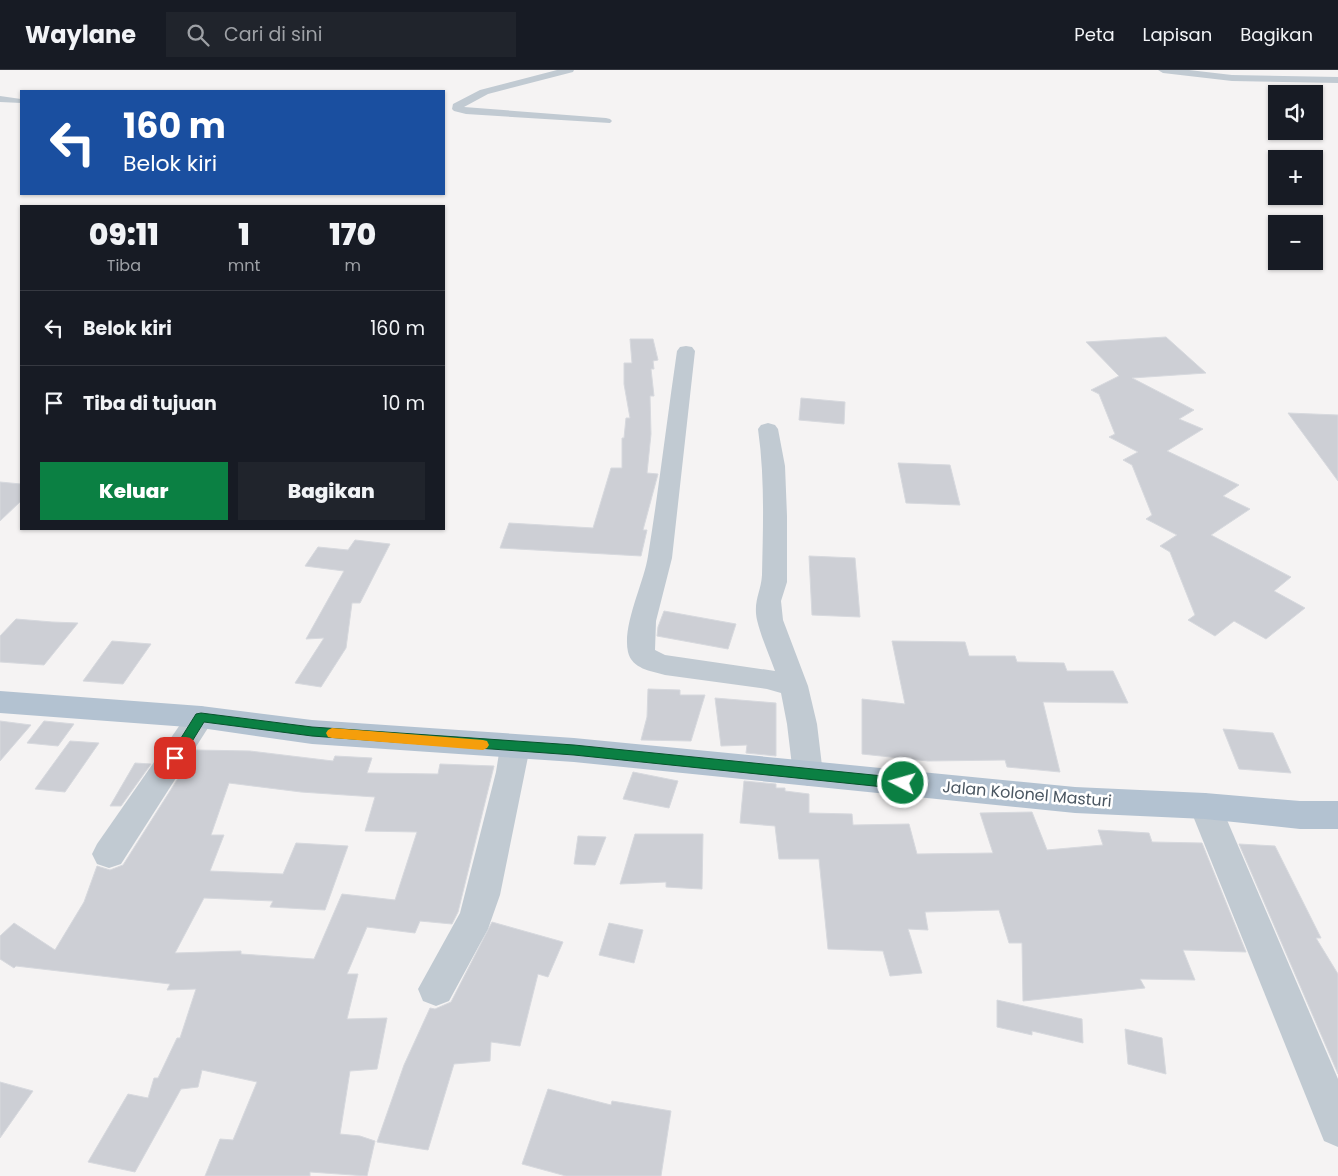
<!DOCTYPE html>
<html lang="id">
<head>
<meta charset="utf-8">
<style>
	:root { --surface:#171b24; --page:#20242c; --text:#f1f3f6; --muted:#9ea1a6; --line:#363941; --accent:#0b8043 }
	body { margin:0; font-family:Poppins,sans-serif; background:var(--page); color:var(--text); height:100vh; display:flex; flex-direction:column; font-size:19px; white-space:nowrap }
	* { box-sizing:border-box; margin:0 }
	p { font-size:16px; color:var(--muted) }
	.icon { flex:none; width:28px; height:28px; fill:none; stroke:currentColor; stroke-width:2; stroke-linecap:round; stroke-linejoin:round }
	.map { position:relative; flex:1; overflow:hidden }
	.details { position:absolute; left:20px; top:135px; width:425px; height:325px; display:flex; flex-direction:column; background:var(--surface); border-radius:0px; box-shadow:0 1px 4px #0004 }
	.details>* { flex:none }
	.hud { position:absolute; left:20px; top:20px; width:425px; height:105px; border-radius:0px; box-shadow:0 1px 4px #0004; background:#1a4fa0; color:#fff; overflow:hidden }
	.controls { position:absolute; left:1268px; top:15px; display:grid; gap:10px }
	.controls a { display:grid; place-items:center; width:55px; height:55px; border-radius:0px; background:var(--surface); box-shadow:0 1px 4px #0004; font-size:25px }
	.pin { position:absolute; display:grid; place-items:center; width:42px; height:42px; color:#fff; margin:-21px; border-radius:10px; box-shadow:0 2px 8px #0006 }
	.me { position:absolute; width:55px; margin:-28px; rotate:276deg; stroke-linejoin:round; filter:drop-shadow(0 0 4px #0008) }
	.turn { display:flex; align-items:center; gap:18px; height:105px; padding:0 20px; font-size:22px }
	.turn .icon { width:65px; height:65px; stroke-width:2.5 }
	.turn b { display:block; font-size:35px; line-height:42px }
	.eta { display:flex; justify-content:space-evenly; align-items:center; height:85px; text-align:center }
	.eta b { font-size:30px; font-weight:800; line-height:35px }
	.button { display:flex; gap:10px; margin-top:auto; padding:10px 20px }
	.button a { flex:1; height:58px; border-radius:0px; background:var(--accent); color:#fff; font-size:20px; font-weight:800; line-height:58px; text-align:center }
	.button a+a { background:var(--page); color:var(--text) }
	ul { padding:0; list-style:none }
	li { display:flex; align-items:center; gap:15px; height:75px; padding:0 20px; border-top:1px solid var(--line) }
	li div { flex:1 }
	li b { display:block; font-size:19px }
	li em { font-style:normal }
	header { display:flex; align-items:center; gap:30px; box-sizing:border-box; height:70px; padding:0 25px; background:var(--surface); border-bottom:1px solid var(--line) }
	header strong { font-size:24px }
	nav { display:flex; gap:28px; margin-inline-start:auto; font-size:18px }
	.search { width:350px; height:45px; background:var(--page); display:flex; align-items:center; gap:12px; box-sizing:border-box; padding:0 18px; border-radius:0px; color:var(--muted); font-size:19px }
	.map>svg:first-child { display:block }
</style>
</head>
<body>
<header>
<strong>Waylane</strong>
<div class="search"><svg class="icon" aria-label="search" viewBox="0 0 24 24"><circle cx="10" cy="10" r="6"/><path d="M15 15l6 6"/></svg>Cari di sini</div>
<nav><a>Peta</a><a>Lapisan</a><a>Bagikan</a></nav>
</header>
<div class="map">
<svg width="1338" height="1106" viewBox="0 0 1338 1106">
	<rect width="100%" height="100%" fill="#f5f3f3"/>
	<!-- building -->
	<g fill="#cdcfd5" stroke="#d7d9de" fill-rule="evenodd">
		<polygon points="1166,267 1206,303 1132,308 1194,340 1179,349 1203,359 1167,381 1239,415 1223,426 1250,439 1211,465 1291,507 1274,521 1305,538 1266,569 1234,551 1215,566 1188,550 1195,545 1170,482 1160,476 1177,465 1146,449 1152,445 1132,395 1123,390 1138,382 1109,367 1115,364 1099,324 1091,320 1119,306 1086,272"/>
		<polygon points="630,269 653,269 658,290 653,291 654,299 651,299 654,326 650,326 651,364 647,403 658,404 643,460 647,460 641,486 500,478 509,453 593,458 611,398 622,398 622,368 624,368 626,348 630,348 624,314 624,293 632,293"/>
		<polygon points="801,328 845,332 844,354 799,350"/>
		<polygon points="1288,343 1338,345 1338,411"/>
		<polygon points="898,393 950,395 960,435 906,433"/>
		<polygon points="0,412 21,414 21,431 0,451"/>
		<polygon points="355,470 390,474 360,533 352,533 346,578 321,617 295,613 324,568 306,569 344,501 305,496 318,477 348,480"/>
		<polygon points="809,486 855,488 860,547 812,545"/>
		<polygon points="664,541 736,554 728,579 657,566 658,557"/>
		<polygon points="16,549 52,552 78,553 44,595 0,592 0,566"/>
		<polygon points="112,571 151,574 123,614 83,611"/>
		<polygon points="892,571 965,572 969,586 1015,586 1017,592 1064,593 1067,601 1113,601 1128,633 1043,632 1060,702 1007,697 1005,690 928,691 862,684 862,629 905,634"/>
		<polygon points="648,619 680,620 680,625 705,625 691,671 641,670 647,647"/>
		<polygon points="715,628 776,633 776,686 746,683 747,675 721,676"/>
		<polygon points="0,651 31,655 0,691"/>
		<polygon points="44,651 74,654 58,676 27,673"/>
		<polygon points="1223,659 1273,663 1291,703 1239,699"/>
		<polygon points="70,671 99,673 65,722 35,719"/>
		<path d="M196 680 250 681 333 691 335 686 372 688 367 703 438 704 440 694 494 696 458 842 452 854 420 851 415 863 367 857 347 904H358L347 949 387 948 377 999 350 1001 340 1064 360 1066 375 1071 367 1106 310 1102V1106H205L220 1069 233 1070 257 1012 202 1000 198 1017 181 1019 135 1102 88 1092 128 1024 148 1028 154 1008H158L177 968H180L196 919 167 920 170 914 16 896 14 898 0 889V866L14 853 55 880 84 832 97 796 110 800 123 795ZM229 713 301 722 375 727 365 761 417 762 395 830 342 824 314 889 241 884V881L175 883 204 828 273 831 270 837 325 840 348 776 296 773 283 804 210 801 224 765H211Z"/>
		<polygon points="135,693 151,694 121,736 110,736"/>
		<polygon points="633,702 678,711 669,738 623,729"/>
		<polygon points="744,711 776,714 776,718 785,718 785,721 809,724 809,743 852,744 853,755 909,754 917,784 993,783 980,743 1032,742 1047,780 1103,775 1098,760 1149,763 1152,772 1202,773 1246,882 1183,880 1195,910 1140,909 1145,918 1023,931 1022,873 1009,873 999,840 925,842 928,860 908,859 922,903 890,906 883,881 828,879 819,789 779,789 775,756 740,753"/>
		<polygon points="635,764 703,764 702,819 666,817 666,812 620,814"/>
		<polygon points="578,766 606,767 595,795 574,794"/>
		<polygon points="1239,774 1275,776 1321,868 1316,868 1338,904 1338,1004"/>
		<polygon points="492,852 563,872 548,907 538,904 520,976 491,972 490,991 454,994 428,1080 377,1072 404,995 430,938 435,939 451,932"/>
		<polygon points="609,853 643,860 634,893 599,885"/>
		<polygon points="997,930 1082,949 1083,973 1032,961 1032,965 997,957"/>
		<polygon points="1125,959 1162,968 1166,1004 1128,994"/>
		<polygon points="0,1012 33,1021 0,1068"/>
		<polygon points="548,1019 611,1035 612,1031 671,1041 661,1106 566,1106 522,1094"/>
	</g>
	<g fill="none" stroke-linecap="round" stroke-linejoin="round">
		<!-- minor -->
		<g fill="#c1cad2" fill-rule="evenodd">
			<polygon points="557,0 574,0 573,2 488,24 464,37 606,48 610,49 612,51 610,53 466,44 454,41 452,39 453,34 480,20"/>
			<polygon points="1158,0 1189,0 1232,5 1338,7 1338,13 1232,11 1163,3"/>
			<polygon points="0,26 21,29 21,33 0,32"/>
			<path d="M686 276 692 277 695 281 672 488 656 551 655 580 665 585 775 601C769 584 761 567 757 550 753 531 761 522 762 505 763 456 765 408 758 359L761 355 768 353 775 355 778 359 785 396 787 446V512L781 531 783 550 808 616 817 654 823 704 819 712 808 716 797 712 793 704 787 654 781 623 767 619 665 605C651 601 632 599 628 582 622 555 644 513 648 486 659 418 667 349 677 281L680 277Z"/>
			<polygon points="201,636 211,639 215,647 121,794 109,798 97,794 92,784 97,774 191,639"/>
			<polygon points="515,666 526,669 530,677 500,825 488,859 449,931 436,936 423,931 418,919 460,843 496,702 500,677 504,669"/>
			<polygon points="1205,723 1216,727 1221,736 1338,1009 1338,1077 1324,1071 1189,736 1194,727"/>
		</g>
		<!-- primary -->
		<polygon fill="#b3c2d1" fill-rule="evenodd" points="0,621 201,636 312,650 574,668 1075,717 1205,723 1300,731 1338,731 1338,759 1300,759 1205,749 1075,743 574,692 312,674 201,658 0,643"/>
	</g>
	<!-- route -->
	<polygon fill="#0b8043" stroke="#07532c" points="201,643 312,657 574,675 903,708 908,710 910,713 908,717 903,719 574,685 312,666 204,652 180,691 171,691 169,688 171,684 196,644"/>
	<!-- slow -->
	<polygon fill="#f59e0b" points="332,658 483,670 487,671 489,675 487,678 483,680 332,668 328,667 326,663 328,660"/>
	<g text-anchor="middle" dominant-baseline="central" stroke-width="5" stroke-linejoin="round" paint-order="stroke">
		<!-- street labels -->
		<g font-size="16" fill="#4a5661" stroke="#fff">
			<text transform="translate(1027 724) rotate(5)">Jalan Kolonel Masturi</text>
		</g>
	</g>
</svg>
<div class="controls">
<a><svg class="icon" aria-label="sound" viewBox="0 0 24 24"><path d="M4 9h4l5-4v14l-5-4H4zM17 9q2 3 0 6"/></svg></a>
<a>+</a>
<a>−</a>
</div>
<div class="pin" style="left:175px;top:688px;background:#d93025"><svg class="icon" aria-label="arrive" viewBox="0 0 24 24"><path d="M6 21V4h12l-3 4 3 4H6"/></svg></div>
<svg class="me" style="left:903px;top:713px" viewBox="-20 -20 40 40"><circle r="17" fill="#0b8043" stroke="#fff" stroke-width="3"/><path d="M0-11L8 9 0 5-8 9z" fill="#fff"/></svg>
<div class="hud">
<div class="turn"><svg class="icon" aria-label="left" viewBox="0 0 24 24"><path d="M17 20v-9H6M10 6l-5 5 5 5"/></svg><div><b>160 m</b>Belok kiri</div></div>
</div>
<section class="details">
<div class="eta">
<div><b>09:11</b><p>Tiba</p></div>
<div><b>1</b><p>mnt</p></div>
<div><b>170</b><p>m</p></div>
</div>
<ul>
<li><svg class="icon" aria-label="left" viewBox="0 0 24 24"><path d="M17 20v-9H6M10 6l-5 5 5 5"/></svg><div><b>Belok kiri</b></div><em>160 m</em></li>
<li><svg class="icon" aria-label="arrive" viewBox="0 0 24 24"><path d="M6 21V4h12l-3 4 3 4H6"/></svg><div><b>Tiba di tujuan</b></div><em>10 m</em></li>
</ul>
<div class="button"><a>Keluar</a><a>Bagikan</a></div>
</section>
</div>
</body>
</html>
